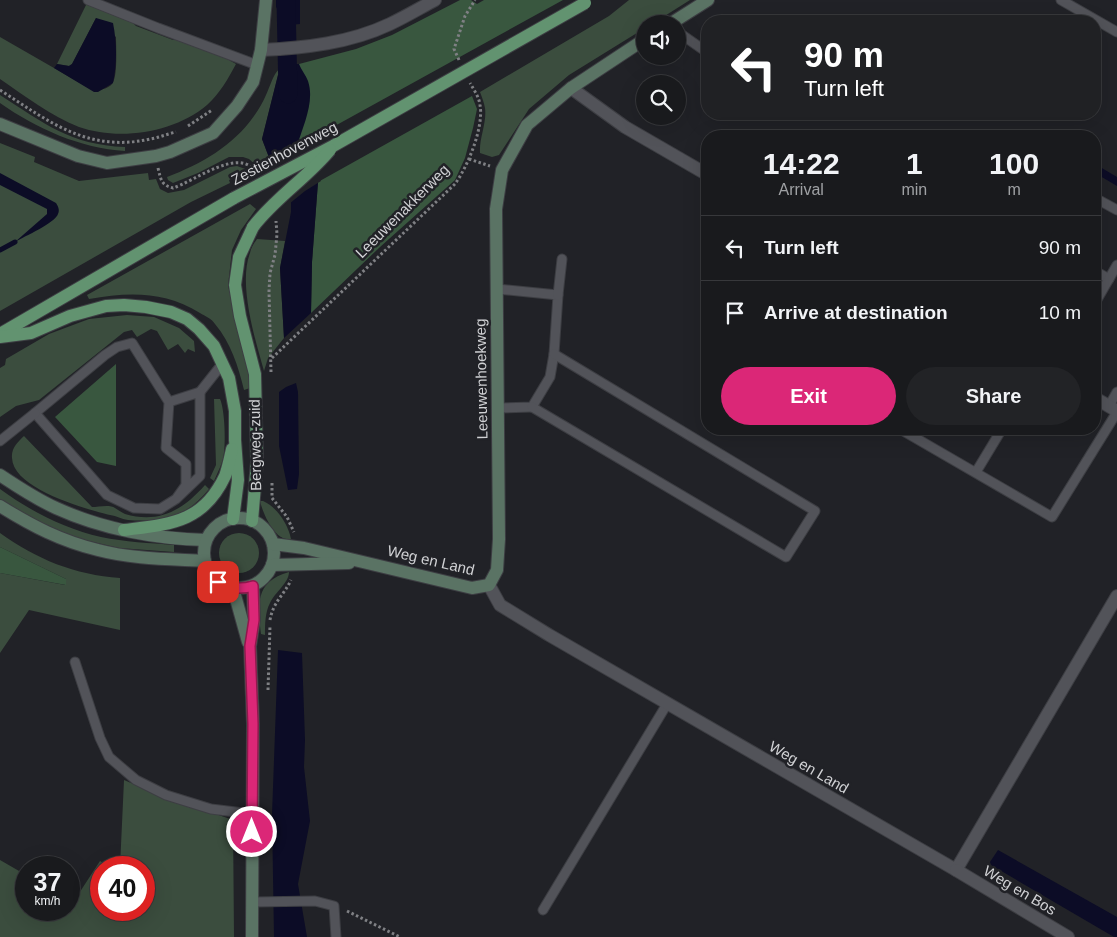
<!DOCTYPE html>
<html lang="en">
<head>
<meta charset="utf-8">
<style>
	:root { --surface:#191a1d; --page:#222326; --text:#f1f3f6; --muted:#9fa1a4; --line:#37383b; --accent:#db2777 }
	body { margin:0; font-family:Arial,sans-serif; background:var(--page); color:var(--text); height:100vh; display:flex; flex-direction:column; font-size:19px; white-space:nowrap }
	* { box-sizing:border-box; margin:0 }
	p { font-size:16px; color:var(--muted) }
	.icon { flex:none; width:28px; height:28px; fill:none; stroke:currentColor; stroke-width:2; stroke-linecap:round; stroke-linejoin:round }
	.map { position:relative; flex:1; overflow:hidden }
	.sheet { position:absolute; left:701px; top:130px; width:400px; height:305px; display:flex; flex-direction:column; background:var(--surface); border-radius:20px; box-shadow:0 5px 20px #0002,0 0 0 1px var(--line) }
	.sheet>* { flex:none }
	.top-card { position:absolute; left:701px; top:15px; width:400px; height:105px; border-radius:20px; box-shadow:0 5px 20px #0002,0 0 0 1px var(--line); background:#202124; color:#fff; overflow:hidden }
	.tools { position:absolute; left:636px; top:15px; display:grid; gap:10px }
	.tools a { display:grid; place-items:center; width:50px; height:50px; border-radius:50%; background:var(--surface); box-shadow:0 5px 20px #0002,0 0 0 1px var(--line); font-size:25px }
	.speed { position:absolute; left:15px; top:856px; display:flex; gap:10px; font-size:25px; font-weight:700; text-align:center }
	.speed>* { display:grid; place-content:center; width:65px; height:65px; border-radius:50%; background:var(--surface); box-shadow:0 5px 20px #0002,0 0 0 1px var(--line); line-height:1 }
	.speed small { font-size:12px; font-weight:400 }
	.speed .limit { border:8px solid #d22; background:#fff; color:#111 }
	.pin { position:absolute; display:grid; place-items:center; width:42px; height:42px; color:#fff; margin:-21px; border-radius:10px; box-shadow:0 2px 8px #0006 }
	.me { position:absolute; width:55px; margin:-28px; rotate:0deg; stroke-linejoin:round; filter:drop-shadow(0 0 4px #0008) }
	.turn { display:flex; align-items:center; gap:18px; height:105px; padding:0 20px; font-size:22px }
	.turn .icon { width:65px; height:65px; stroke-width:2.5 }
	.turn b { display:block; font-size:35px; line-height:42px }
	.eta { display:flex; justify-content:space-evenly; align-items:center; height:85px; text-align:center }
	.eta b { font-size:30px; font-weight:600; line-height:35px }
	.primary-button { display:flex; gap:10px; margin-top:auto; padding:10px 20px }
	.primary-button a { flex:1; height:58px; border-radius:30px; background:var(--accent); color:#fff; font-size:20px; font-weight:600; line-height:58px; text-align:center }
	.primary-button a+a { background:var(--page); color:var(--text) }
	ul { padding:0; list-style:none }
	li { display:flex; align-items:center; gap:15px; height:65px; padding:0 20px; border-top:1px solid var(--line) }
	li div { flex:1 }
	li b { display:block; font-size:19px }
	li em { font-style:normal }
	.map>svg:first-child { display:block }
</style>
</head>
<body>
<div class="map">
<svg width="1117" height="937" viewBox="0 0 1117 937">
	<rect width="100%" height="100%" fill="#212227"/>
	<!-- green -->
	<g fill="#3b4d3e">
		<path d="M629 0H690L652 24H645V28L569 75 529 109 499 155 492 157 480 153C479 138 487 123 485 108 484 103 482 97 480 92L609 16Z"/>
		<path d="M87 3 130 20 136 26 173 40H183L220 55 236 64C228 79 220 93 207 105 174 133 119 141 79 127 51 116 25 96 0 79V37L94 91C99 90 108 89 112 84 118 77 116 48 116 37L96 18 72 64 69 66 57 64Z"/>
		<path d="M290 64V66L278 75 262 139 270 160 257 166 249 159 243 157H229L198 173 173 183 168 180 167 177C201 164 233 146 254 116 259 109 263 102 266 95 272 83 274 66 290 64Z"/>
		<path d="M0 95C44 123 70 145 125 147V151C80 148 37 129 0 103Z"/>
		<polygon points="0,143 35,157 34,162 79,181 148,173 149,180 156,179 160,189 168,193 184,190 230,167 237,166 248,170 229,180 230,183 191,202 0,311"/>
		<path d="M250 204 256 209 241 230 232 250 228 286 247 357 250 388 244 390C238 366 231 343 215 324 212 319 205 316 200 313 164 291 129 292 89 299L87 295Z"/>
		<path d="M257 239 285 241 280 268 284 338 268 358 264 371C255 339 238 284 250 253 251 248 254 243 257 239Z"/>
		<polygon points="127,315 154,317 179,328 194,341 195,352 188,349 185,353 178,344 168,350 157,331 151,329 137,337 132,330 124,332 39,400 16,406 0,417 0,368 5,365 6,359 49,334 89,319"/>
		<path d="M214 399H220C225 410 226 446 223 459 221 466 217 474 214 481L210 478 216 465Z"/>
		<path d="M24 436 92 507C98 507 110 504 115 508 118 510 121 512 125 514 159 524 183 510 205 485L209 489C198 503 184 514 166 518 153 521 140 521 128 520 121 519 117 516 110 515 86 509 13 489 12 458 11 448 18 442 24 436Z"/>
		<path d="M0 489C30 511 65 529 101 537 125 542 150 543 174 545V552L119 548 80 539 49 528 0 499Z"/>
		<path d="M260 501H263C277 507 288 524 291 539 275 542 263 514 260 501Z"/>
		<circle cx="239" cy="553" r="20"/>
		<path d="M0 533C36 559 75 575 120 578V630L29 610 0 653V573L65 585 66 579 0 547Z"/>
		<path d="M289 572C289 583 275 592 270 603 265 612 265 625 265 635L261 634C258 605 254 582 289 572Z"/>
		<polygon points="124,780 150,791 233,820 234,937 0,937 0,860 26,875 26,910 69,910 69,898 74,901 100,861 110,867 101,868 101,910 144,910 144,868 120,867"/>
	</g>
	<!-- forest -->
	<g fill="#39573f">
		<polygon points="460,0 471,0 477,4 484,0 563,0 333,127 296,146 299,64 356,49 392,35"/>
		<polygon points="472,96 477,109 473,128 465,158 455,180 380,247 311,313 312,262 318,182"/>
		<polygon points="116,364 116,466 97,462 55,417"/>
		<polygon points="0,547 66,579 66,585 0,573"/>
	</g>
	<!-- water -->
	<g fill="#0c0c26">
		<polygon points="276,0 300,0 300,24 290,25 276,7"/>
		<path d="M96 18 113 23C117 43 117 64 113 83L98 92H94L54 68 57 64 69 66 72 64Z"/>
		<path d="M290 64H299C301 70 306 75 308 81 315 102 303 126 297 146L318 182 312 262 311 313 284 338 280 268 291 212V198L270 160 262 139 278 75 290 66Z"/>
		<polygon points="1095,164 1117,177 1117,186 1095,173"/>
		<path d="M0 173 56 203C58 206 60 210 58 214 55 223 25 236 15 242L47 214V209L0 185Z"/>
		<polygon points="296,383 298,392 299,474 297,489 288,490 279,446 279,392 286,387"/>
		<polygon points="278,650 302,653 305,740 304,767 310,821 298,884 307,937 274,937 272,815"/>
		<polygon points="998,850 1117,917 1117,937 1114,937 991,865 990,862"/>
	</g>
	<!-- pier -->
	<polygon fill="#212227" points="301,140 299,145 321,181 305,191 289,204 289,198 267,159"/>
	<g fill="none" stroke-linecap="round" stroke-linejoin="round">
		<!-- stream -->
		<polyline stroke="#0c0c26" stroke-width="5" points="0,250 15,242"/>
		<!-- canal -->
		<polyline stroke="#0c0c26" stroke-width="19" points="286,0 288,94"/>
		<!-- lane casing -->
		<g stroke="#3d3e43" stroke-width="11">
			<g id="lane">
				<polyline points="88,0 158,28 257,65"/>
				<polyline points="1061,0 1117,32"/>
				<polyline points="678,32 708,53"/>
				<polyline points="1095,198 1117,210"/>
				<polyline points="1095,271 1109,279"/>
				<polyline points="497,289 558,295 554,354 550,377 532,407 498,408"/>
				<polyline points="558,295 562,259"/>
				<polyline points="1095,303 1117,265"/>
				<polyline points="200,392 223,363"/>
				<polyline points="169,402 166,448 186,464 186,485 176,499 160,509 134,508 107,495 35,413 105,355 117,347 132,343 169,402 200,392 200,476 176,499"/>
				<polyline points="1109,406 1117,392"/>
				<polyline points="532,407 786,557 815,511 554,354"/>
				<polyline points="900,429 1052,517 1117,412"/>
				<polyline points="0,441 35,413"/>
				<polyline points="976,472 1002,429"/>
				<polyline points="75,662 100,738 109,757 136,780 166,795 211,809 252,814"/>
				<polyline points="252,902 315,901 334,906 336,937"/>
				<polyline points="543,910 667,704"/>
			</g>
		</g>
		<!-- street casing -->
		<g stroke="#3d3e43" stroke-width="14">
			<g id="street">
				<path d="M261 50C305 48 350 43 390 24 405 17 420 8 435 0"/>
				<polyline points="571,88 625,127 708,175"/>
				<polyline points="1095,398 1117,411"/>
				<polyline points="489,585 500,605 549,635 956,870 1117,596"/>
				<polyline points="956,870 1068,937"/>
			</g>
		</g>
		<!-- secondary casing -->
		<g stroke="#3d3e43" stroke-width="14">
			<g id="secondary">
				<polyline points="670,24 708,0"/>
				<polyline points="0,124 78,156 107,163 156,156 170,152 213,133 237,106 253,82 261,50 266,0"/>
				<path d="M0 475C18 487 36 499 56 508 102 529 156 539 206 540"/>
				<path d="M0 506C32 526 61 541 98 550 132 559 170 559 205 561"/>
				<circle cx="239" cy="553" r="35"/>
				<polyline points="273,544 304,548 472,588 489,585 497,570 499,539 496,209 502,170 527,125 571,88 645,39"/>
				<polyline points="272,565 349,563"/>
				<polyline points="233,588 248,642"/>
				<polyline points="252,937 253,724 250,646 254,620 253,586"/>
			</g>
		</g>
		<!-- primary casing -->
		<g stroke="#3d3e43" stroke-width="14">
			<g id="primary">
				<polyline points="0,334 234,198"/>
				<polyline points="0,337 31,333 70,316 106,306 124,305 146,307 171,312 187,319 199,329 214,346 229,378 235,411 235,440 238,480 233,519"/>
				<polyline points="252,521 257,462 255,374 240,316 235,285 239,257 253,227"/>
				<path d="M124 530C170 524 203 523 225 476 228 468 230 458 232 449"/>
			</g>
		</g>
		<!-- path -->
		<g stroke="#7f8084" stroke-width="3" stroke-dasharray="2.5 2.5" stroke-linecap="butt">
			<polyline points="459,60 454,49 465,16 475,0"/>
			<path d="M0 90C48 121 88 153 150 139 158 138 167 134 176 132"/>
			<polyline points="188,126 212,110"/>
			<polyline points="469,159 490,166"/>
			<path d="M158 168C161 180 161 185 173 188 193 182 240 146 255 172"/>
			<path d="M272 358 455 184C468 166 484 127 480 105 479 97 474 90 470 83"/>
			<polyline points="271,372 269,291 270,273 275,255 277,234 276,221"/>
			<polyline points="272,483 272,498 287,517 294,532"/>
			<path d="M270 620C273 602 284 595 291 580"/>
			<polyline points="268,690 270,626"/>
			<polyline points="347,911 400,937"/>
		</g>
		<!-- lane -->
		<use href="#lane" stroke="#525359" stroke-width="9"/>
		<!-- street -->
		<use href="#street" stroke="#525359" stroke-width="12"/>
		<!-- secondary -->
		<use href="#secondary" stroke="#5a7364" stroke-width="12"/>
		<!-- primary -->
		<use href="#primary" stroke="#629370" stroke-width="12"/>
		<!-- primary-bridge casing -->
		<g stroke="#3d3e43" stroke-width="14" stroke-linecap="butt">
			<g id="primary-bridge">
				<polyline points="234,198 333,146 585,3"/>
				<path d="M253 227C275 198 307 178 330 150"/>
			</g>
		</g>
		<!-- primary-bridge -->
		<use href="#primary-bridge" stroke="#629370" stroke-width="12"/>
	</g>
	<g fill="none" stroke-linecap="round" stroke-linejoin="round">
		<!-- route casing -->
		<g stroke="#8e194d" stroke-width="12">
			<path id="route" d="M218 582C230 588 240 590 253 586L254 620 250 646 253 724 252 832"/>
		</g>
		<!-- route -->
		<use href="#route" stroke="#db2777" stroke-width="9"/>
	</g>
	<g text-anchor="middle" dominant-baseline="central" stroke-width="5" stroke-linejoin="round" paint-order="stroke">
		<!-- street labels -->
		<g font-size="15" fill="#d0d1d4" stroke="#212227">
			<text transform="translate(284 153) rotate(-28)">Zestienhovenweg</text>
			<text transform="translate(402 211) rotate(-45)">Leeuwenakkerweg</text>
			<text transform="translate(481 379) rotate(-91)">Leeuwenhoekweg</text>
			<text transform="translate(255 445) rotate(-91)">Bergweg-zuid</text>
			<text transform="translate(431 560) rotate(13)">Weg en Land</text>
			<text transform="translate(809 767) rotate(30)">Weg en Land</text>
			<text transform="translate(1020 890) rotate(31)">Weg en Bos</text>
		</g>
	</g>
</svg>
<div class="tools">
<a><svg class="icon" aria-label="sound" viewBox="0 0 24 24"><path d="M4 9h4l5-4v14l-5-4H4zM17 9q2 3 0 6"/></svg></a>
<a><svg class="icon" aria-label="search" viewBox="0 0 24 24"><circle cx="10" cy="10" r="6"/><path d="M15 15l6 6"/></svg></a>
</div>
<div class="speed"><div>37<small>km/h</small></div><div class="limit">40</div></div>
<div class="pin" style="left:218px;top:582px;background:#d93025"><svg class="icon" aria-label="arrive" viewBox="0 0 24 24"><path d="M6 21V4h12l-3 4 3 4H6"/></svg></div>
<svg class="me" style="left:252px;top:832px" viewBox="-20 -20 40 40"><circle r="17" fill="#db2777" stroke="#fff" stroke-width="3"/><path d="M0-11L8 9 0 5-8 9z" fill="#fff"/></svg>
<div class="top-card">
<div class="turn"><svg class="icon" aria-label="left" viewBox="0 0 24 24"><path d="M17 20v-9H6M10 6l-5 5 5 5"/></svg><div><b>90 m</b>Turn left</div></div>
</div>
<section class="sheet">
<div class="eta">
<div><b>14:22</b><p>Arrival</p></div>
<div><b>1</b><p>min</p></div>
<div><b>100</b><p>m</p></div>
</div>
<ul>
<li><svg class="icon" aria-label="left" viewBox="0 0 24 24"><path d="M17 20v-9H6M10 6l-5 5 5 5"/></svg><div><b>Turn left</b></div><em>90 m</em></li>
<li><svg class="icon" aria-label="arrive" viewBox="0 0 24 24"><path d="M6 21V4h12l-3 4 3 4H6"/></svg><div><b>Arrive at destination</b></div><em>10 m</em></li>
</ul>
<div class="primary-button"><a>Exit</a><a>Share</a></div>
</section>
</div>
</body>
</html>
